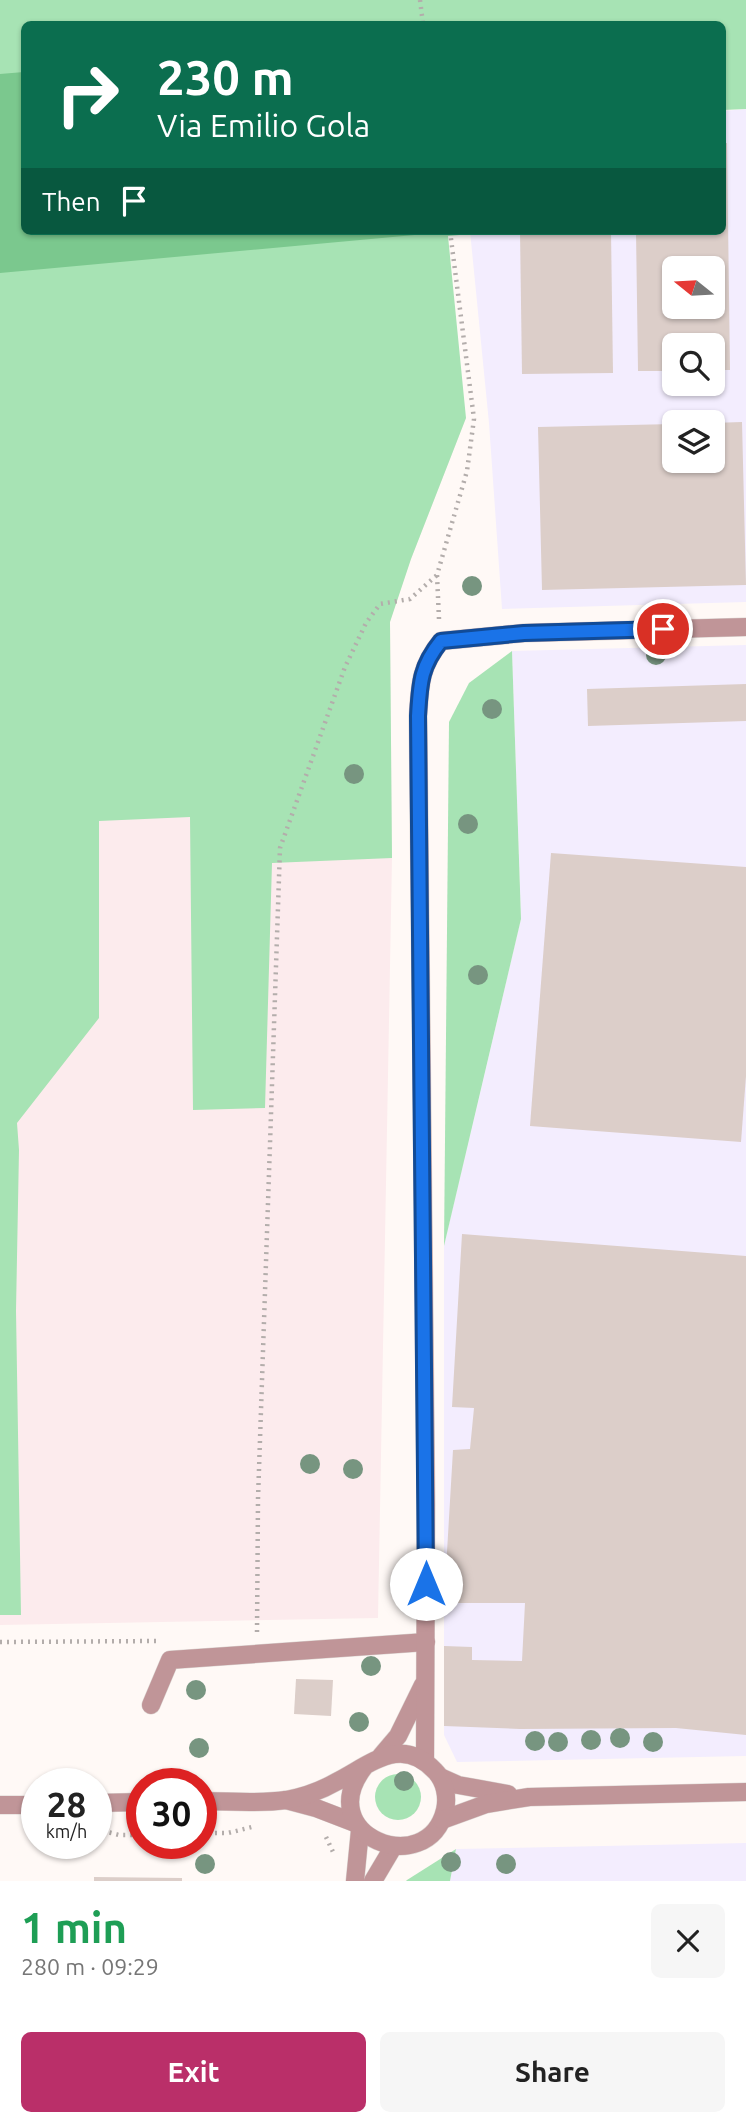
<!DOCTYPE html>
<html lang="en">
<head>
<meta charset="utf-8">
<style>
	:root { --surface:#fff; --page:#f6f6f6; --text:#222; --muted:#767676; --accent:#ba2f69 }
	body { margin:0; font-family:Ubuntu,sans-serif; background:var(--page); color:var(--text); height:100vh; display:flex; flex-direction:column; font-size:26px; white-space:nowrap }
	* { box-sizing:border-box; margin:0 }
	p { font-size:23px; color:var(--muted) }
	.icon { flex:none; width:38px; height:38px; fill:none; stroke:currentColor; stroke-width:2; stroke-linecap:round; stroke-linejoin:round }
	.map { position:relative; height:1881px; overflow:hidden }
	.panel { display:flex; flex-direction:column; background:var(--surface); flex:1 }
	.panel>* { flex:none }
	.top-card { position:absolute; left:21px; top:21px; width:705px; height:214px; border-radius:10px; box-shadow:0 2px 5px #0004; background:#0b6e4f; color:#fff; overflow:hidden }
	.needle { width:46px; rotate:288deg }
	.buttons { position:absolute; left:662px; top:256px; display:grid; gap:14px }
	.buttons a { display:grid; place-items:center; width:63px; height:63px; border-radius:10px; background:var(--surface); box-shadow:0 2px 5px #0004; font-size:35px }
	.speed { position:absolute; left:21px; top:1768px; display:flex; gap:14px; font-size:35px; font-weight:700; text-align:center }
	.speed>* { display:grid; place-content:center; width:91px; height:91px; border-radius:50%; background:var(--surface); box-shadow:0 2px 5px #0004; line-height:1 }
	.speed small { font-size:18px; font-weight:400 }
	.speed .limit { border:10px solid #d22; background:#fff; color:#111 }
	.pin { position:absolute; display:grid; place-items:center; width:60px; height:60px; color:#fff; margin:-30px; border:4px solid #fff; border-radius:50%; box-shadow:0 2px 7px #0007 }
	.me { position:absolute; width:77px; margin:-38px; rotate:0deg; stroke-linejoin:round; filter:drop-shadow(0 0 5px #0008) }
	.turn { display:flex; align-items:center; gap:24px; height:147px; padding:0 21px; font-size:32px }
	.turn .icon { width:91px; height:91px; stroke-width:2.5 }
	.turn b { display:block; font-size:49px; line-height:60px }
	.then { display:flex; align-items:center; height:66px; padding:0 21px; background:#0003; gap:14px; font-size:26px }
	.round { display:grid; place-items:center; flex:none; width:74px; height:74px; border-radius:10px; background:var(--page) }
	.overview { display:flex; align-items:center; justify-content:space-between; height:119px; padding:0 21px }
	h1 { font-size:42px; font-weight:600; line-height:52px; color:#1e9e55 }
	.primary-button { display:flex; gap:14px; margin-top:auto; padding:14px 21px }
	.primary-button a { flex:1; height:80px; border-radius:10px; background:var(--accent); color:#fff; font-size:28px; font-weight:600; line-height:80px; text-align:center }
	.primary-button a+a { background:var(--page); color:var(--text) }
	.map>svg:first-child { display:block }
</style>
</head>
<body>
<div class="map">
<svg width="746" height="1881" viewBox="0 0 746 1881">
	<rect width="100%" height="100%" fill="#fff9f6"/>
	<!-- industrial -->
	<g fill="#f3edfe" fill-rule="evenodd">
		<path d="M746 109V602L502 609 489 423 470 231H723V111ZM674 268H712V306H674ZM674 345H712V383H674ZM674 422H712V460H674Z"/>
		<polygon points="746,645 746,1756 457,1762 444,1735 444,1246 521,919 512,651"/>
		<polygon points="746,1843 746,1881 450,1881 456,1849"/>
	</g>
	<!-- education -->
	<polygon fill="#fcebed" points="0,275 466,418 411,559 390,622 392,858 378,1618 0,1625"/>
	<!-- green -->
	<g fill="#a7e3b4">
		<polygon points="0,0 746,0 746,109 723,110 723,24 24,24 24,231 471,231 471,234 448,236 466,418 411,559 390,622 392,858 272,863 265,1108 193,1110 190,817 99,821 99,1018 17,1123 19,1150 16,1311 21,1615 0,1615"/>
		<polygon points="512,651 521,919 444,1246 449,722 469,683"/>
		<circle cx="398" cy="1797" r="23"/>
		<polygon points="456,1849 450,1881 406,1881 407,1880"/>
	</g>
	<!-- forest -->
	<polygon fill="#7bc88e" points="24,72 24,231 447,232 0,273 0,74"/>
	<!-- building -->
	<g fill="#dccec9" fill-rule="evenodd">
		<path d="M723 143H727L730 370H712V345H674V371H638L636 231H723ZM674 268H712V306H674Z"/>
		<polygon points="520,231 611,231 613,373 522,374"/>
		<polygon points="742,422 746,585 542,590 538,427 674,424 674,460 712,460 712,423"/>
		<polygon points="746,684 746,721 588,726 587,689"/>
		<polygon points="551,853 746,867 746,1076 741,1142 530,1126"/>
		<polygon points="462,1234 746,1256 746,1735 676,1728 520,1729 444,1726 444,1646 472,1647 472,1660 522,1661 525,1603 444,1603 453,1450 470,1449 474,1408 452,1407"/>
		<polygon points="296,1679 333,1680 331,1716 294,1714"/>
		<polygon points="94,1877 182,1878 182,1881 94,1881"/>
	</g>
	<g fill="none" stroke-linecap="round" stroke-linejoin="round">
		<!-- minor casing -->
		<g stroke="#dbd5d2" stroke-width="19">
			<g id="minor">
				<polyline points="151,1705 170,1660 426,1642"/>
				<polyline points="381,1756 398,1736 423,1685"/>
				<path d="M425 1761 426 1504 418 716C420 684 420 667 441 641L524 633 746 627"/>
				<polyline points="355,1881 360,1830"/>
				<polyline points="373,1881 392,1849"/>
			</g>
		</g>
		<!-- tertiary casing -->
		<g stroke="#dbd5d2" stroke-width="19">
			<g id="tertiary">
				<polyline points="440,1777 458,1785 508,1794"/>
				<polyline points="286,1800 316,1808 355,1823"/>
				<path d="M201 1801C229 1801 259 1804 286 1800 303 1797 322 1790 336 1782 370 1765 401 1734 435 1771 445 1781 448 1797 445 1810 428 1881 309 1836 365 1766"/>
				<polyline points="96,1803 142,1802"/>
				<polyline points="0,1805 37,1805"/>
				<polyline points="442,1820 486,1804 529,1797 746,1792"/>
			</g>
		</g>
		<!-- path -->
		<g stroke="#b3adab" stroke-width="4.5" stroke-dasharray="2 5" stroke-linecap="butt">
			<polyline points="420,0 423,24"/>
			<polyline points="439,619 437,575 467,471 474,419 450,231"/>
			<polyline points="257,1632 258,1499 280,848 345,667 366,623 380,604 410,599 437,575"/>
			<polyline points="0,1642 159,1641"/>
			<polyline points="96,1829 119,1835 142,1835"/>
			<polyline points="201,1833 228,1833 256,1826"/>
			<polyline points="326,1837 334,1854"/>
		</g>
		<!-- minor -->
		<use href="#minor" stroke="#c09598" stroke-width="18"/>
		<!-- tertiary -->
		<use href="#tertiary" stroke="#c09598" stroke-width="18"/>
	</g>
	<!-- trees -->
	<g fill="#779580">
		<circle cx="472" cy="586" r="10"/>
		<circle cx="656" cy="655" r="10"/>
		<circle cx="492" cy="709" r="10"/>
		<circle cx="354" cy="774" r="10"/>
		<circle cx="468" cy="824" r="10"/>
		<circle cx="478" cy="975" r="10"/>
		<circle cx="310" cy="1464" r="10"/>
		<circle cx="353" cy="1469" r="10"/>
		<circle cx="371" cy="1666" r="10"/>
		<circle cx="196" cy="1690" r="10"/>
		<circle cx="359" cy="1722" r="10"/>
		<circle cx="620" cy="1738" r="10"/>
		<circle cx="591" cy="1740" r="10"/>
		<circle cx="535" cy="1741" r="10"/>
		<circle cx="558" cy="1742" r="10"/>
		<circle cx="653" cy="1742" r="10"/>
		<circle cx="199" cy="1748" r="10"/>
		<circle cx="404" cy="1781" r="10"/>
		<circle cx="451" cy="1862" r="10"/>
		<circle cx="205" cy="1864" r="10"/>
		<circle cx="506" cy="1864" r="10"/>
	</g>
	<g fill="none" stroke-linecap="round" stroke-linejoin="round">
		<!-- route casing -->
		<g stroke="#114b97" stroke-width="18">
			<path id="route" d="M426 1584 418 716C420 684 420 667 441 641L524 633 663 629"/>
		</g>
		<!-- route -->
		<use href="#route" stroke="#1a73e8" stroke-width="12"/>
	</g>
</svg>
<div class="buttons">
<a><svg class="needle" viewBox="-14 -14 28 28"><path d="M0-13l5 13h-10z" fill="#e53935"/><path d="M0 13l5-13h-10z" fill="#767676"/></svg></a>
<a><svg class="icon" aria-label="search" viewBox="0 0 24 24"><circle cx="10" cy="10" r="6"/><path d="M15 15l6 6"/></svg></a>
<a><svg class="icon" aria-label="layers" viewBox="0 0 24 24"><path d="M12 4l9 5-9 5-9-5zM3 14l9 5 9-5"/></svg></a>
</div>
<div class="speed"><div>28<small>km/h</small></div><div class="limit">30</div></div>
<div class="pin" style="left:663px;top:629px;background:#d93025"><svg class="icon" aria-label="arrive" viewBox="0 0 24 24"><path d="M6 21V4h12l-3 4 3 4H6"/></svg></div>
<svg class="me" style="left:426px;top:1584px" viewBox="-20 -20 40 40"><circle r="19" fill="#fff"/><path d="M0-13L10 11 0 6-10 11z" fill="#1a73e8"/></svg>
<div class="top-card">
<div class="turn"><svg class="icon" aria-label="right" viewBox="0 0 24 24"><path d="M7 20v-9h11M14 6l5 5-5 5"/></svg><div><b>230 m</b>Via Emilio Gola</div></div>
<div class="then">Then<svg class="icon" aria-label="arrive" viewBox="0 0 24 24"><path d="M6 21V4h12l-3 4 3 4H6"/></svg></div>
</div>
</div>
<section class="panel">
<div class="overview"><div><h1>1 min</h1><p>280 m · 09:29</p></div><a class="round"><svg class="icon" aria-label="close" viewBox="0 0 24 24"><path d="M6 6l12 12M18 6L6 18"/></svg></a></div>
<div class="primary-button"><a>Exit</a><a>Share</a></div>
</section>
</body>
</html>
